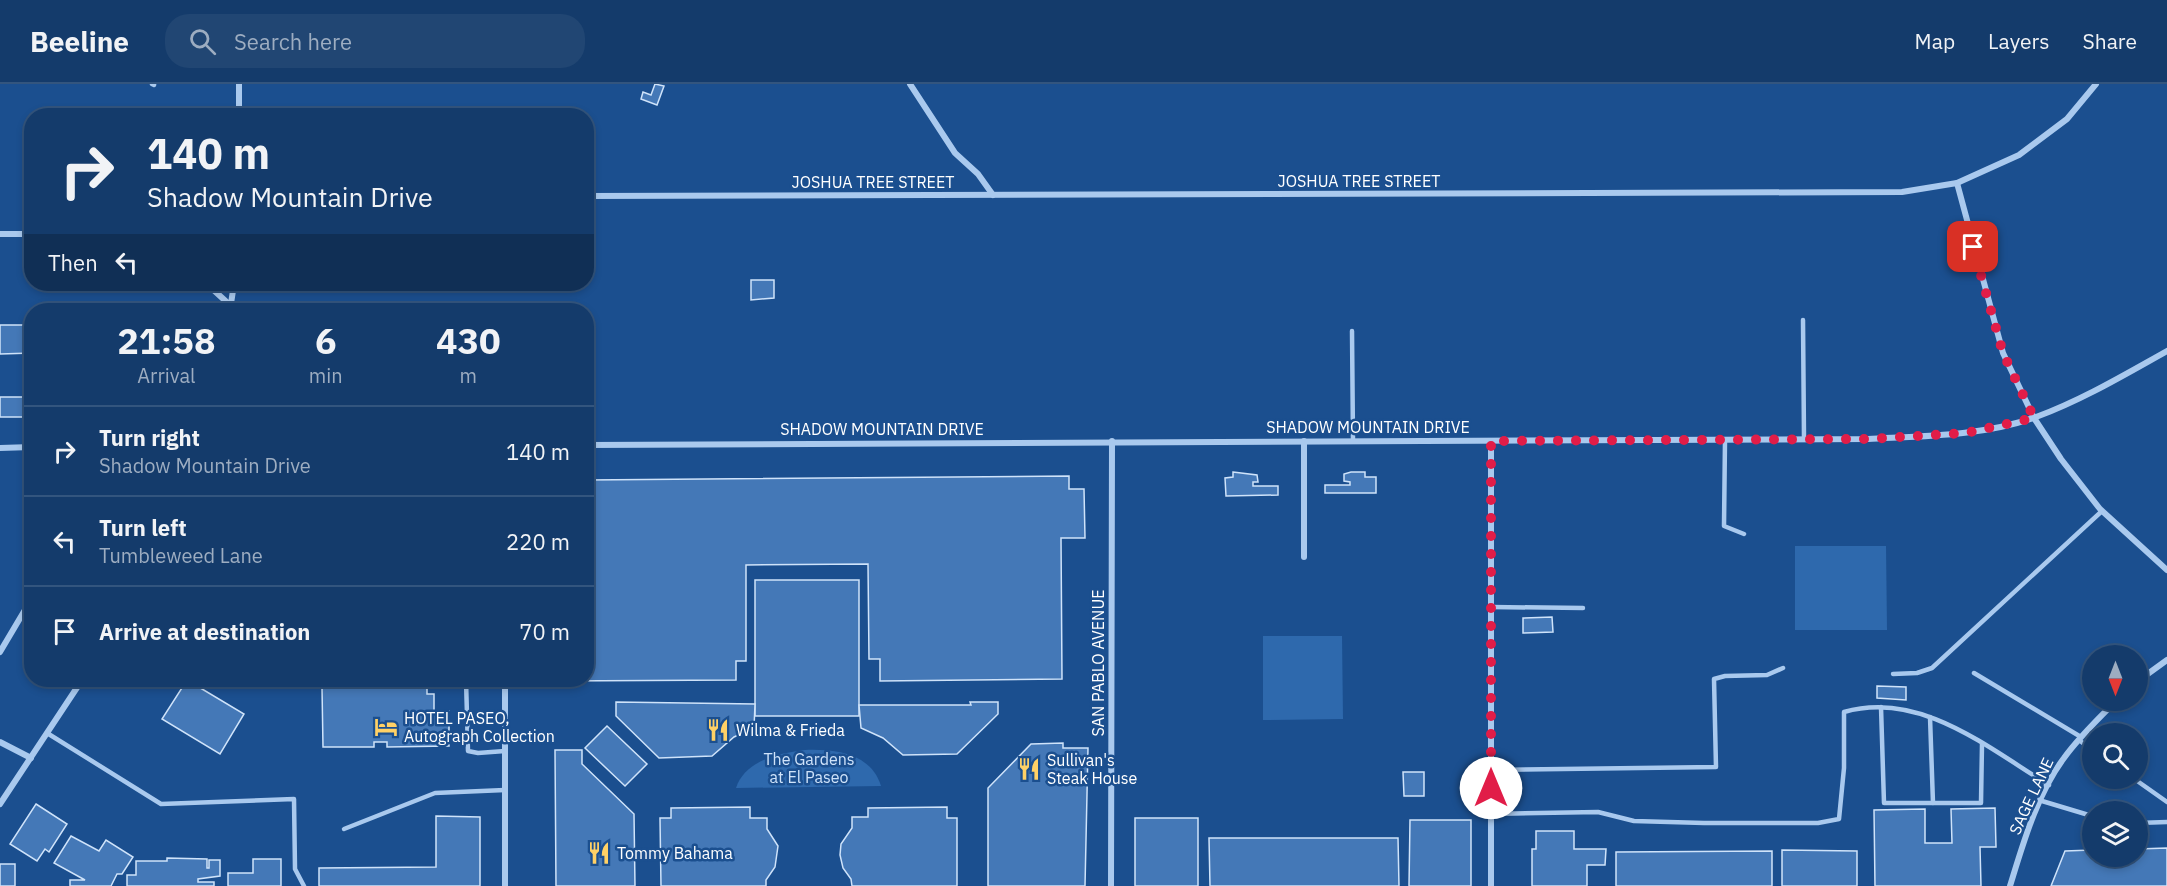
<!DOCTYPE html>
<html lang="en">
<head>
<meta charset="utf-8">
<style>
	:root { --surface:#143b6b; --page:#214673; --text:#f1f3f6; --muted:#9dadc1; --line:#33557e }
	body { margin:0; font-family:"IBM Plex Sans",sans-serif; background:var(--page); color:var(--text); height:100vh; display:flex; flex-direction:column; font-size:22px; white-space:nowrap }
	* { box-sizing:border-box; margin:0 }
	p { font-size:20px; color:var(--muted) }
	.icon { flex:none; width:33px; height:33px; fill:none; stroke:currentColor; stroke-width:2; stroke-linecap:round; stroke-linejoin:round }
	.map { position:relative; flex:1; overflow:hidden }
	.drawer { position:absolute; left:24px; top:219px; width:570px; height:384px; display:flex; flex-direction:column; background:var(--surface); border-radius:24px; box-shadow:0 3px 9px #0003,0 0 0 2px var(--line) }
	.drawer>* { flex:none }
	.banner { position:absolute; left:24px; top:24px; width:570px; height:183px; border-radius:24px; box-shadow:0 3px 9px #0003,0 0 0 2px var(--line); background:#143b6b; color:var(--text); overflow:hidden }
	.needle { width:39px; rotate:180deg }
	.buttons { position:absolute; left:2082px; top:561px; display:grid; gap:12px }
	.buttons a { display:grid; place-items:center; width:66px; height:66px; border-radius:50%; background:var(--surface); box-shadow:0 3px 9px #0003,0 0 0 2px var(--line); font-size:30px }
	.pin { position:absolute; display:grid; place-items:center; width:51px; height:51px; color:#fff; margin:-26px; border-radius:12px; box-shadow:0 3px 9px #0006 }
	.me { position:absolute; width:66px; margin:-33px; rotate:0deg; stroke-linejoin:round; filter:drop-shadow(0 0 4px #0008) }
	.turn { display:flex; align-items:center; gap:21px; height:126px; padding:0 24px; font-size:27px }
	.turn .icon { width:78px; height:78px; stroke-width:2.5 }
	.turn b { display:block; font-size:42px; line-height:51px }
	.then { display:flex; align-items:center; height:57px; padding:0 24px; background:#0003; gap:12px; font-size:22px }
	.eta { display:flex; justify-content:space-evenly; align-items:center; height:102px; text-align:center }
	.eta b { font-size:36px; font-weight:700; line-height:42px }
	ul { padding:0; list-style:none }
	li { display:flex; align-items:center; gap:18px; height:90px; padding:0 24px; border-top:2px solid var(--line) }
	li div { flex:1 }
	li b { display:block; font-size:22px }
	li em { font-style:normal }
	header { display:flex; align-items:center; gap:36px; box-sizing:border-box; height:84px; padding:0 30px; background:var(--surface); border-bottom:2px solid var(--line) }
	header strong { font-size:28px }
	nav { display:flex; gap:33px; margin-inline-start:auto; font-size:21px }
	.search { width:420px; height:54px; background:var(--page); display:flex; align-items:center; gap:15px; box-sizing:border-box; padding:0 21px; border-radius:24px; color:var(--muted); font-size:22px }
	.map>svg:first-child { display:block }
</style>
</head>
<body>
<header>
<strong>Beeline</strong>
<div class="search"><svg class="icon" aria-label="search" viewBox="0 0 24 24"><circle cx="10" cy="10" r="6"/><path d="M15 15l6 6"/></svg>Search here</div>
<nav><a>Map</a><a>Layers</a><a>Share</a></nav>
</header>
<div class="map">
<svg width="2167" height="802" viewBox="0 0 2167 802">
	<rect width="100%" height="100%" fill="#1b4f8f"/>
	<!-- green -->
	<g fill="#2e69ad">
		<polygon points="1795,462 1886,462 1887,546 1795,546"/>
		<polygon points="1263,552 1342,552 1343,635 1263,636"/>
		<path d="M805 666C835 665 871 669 881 702L736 704C745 676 780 669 805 666Z"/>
	</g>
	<!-- building -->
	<g fill="#4478b7" stroke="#cfe3fa" stroke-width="1.5">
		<polygon points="655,0 664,2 657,21 641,15 643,8 651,11"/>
		<polygon points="751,196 774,196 774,214 751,216"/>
		<polygon points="0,241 32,241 32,269 0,270"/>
		<rect x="0" y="313" width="32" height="20"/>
		<polygon points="1233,388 1257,391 1258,398 1253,398 1253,402 1278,402 1278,411 1226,412 1225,394 1233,393"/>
		<polygon points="1351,388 1365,388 1365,393 1376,393 1376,409 1325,409 1325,401 1350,401 1350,398 1344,397 1344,390"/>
		<polygon points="1069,392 1069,405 1084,405 1085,454 1061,454 1062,595 880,597 880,575 869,575 868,480 746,481 746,577 736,577 736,596 557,597 586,596 586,396"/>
		<rect x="755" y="496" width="104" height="136"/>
		<polygon points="1552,533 1553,548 1523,549 1523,534"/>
		<polygon points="187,596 244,630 220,670 162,635"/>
		<polygon points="376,596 427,596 427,610 434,610 434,627 449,627 449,662 387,663 387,658 374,658 374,663 323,663 322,604 376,604"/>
		<polygon points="1877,602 1906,603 1906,616 1877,614"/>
		<polygon points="616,618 755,620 754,644 734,653 712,672 659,674 616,632"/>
		<polygon points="970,618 998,618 998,630 957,670 903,671 883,654 861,644 859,621 971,621"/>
		<polygon points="607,642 647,680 625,702 585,664"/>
		<polygon points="1063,659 1063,664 1088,664 1085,802 988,802 988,704 1031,660"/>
		<polygon points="555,666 582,666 582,680 634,730 635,802 556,802"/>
		<polygon points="1403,688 1424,688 1424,712 1404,712"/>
		<polygon points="36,720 67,740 49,768 45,765 37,777 10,760"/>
		<polygon points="750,723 750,734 767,734 767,745 778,762 775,783 766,796 766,802 661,802 660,734 671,734 671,724"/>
		<polygon points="947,723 947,734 957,734 957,802 852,802 851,795 843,784 840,771 841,760 852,744 852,733 868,733 868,724"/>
		<polygon points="1995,724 1996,763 1980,763 1981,802 1875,802 1874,726 1925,725 1925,759 1952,759 1951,725"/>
		<polygon points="436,732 480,733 480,802 319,802 319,784 436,783"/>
		<rect x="1135" y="734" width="63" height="68"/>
		<polygon points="1410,736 1471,736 1471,802 1409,802"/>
		<polygon points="1536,747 1574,747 1574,765 1606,765 1605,781 1587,781 1587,802 1532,802 1532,765 1536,765"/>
		<polygon points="71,752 99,767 106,756 133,773 122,790 117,790 111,802 70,802 70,796 85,796 54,779"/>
		<polygon points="1209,754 1398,754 1399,802 1210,802"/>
		<polygon points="2167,764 2167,802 2051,802 2065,767 2092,766 2092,772 2138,772 2138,765"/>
		<polygon points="1782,766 1857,767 1857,802 1782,802"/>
		<polygon points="1772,767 1772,802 1616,802 1616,768"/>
		<polygon points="167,774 207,775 207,784 209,784 209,776 220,776 220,792 198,795 198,798 214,798 214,802 127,802 127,791 136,791 136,777 167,777"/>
		<polygon points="253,775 281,775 281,802 228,802 228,789 253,789"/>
		<rect x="0" y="780" width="15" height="22"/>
	</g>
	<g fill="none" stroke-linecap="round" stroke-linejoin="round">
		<!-- lane -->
		<g stroke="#a9c9ee" stroke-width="4.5">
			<polyline points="152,0 154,1"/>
			<polyline points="1803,236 1804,355"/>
			<polyline points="1352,247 1353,357"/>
			<polyline points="1725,356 1724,442 1744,450"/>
			<polyline points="1491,523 1583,524"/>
			<polyline points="1974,589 2081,653"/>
			<polyline points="1893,590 1917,589 1932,584 2102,427"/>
			<polyline points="466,596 468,667 478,669 505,667"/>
			<polyline points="1881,623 1884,719 1981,719 1982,660"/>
			<polyline points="1930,633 1933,719"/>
			<polyline points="47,649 161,720 294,715 295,785 304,802"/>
			<polyline points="2079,656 2092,666"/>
			<polyline points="1491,686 1716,683 1714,595 1725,592 1767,591 1783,584"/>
			<polyline points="2133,694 2167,718"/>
			<polyline points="2042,717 2092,732"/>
			<path d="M1490 730 1598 728 1634 737 1704 739H1818L1839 735 1844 684V628C1920 606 1988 664 2049 701"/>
			<polyline points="2138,739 2167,738"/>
			<polyline points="344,745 435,709 505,706"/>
		</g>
		<!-- street -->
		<g stroke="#a9c9ee" stroke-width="6">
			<polyline points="910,0 955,69 978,90 993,111"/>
			<polyline points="239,32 239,0"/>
			<polyline points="1957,99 2003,269 2034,334 2061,375 2100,425 2167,486"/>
			<polyline points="586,112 1902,108 1957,99 2019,71 2067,35 2096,0"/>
			<polyline points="0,150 32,150"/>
			<polyline points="207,200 231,222"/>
			<polyline points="230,226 234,200"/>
			<polyline points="1304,357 1304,473"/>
			<path d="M586 361 1868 355C1923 352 1983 352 2036 333 2082 316 2124 291 2167 267"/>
			<polyline points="0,364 32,363"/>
			<polyline points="0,568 32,514"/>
			<polyline points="2138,597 2167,576"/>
			<polyline points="0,658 31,674"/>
			<polyline points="0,720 82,596"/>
			<polyline points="505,802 505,596"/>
			<polyline points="1111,802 1112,357"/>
			<polyline points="1491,802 1491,357"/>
			<path d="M2010 802C2023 760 2037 710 2064 674 2079 653 2098 635 2117 616"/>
		</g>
	</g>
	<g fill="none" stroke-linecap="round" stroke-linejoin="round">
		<!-- route -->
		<polyline stroke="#e11d48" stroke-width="10" stroke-dasharray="0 18" points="1491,704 1491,357 1868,355 1966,349 2034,334 2003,269 1973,163"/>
	</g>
	<!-- icons -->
	<defs>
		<g id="hotel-bare" transform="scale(1.8)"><path d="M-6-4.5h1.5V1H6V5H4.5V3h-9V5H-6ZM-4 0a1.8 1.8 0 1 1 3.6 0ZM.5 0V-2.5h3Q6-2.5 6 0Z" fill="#ffd166" stroke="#1b4f8f" stroke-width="2.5" paint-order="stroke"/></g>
		<g id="restaurant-bare" transform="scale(1.8)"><path d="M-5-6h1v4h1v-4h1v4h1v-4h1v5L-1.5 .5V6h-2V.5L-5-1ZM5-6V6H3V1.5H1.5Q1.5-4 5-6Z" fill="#ffd166" stroke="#1b4f8f" stroke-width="2.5" paint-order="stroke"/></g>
	</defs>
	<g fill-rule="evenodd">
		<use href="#hotel-bare" x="386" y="643"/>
		<use href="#restaurant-bare" x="718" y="646"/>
		<use href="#restaurant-bare" x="1029" y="685"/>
		<use href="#restaurant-bare" x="599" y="769"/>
	</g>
	<g text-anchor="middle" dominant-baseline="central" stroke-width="5" stroke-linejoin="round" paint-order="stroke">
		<!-- street labels -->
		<g font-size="16" fill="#fff" stroke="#1b4f8f">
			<text x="1359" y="97">JOSHUA TREE STREET</text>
			<text x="873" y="98">JOSHUA TREE STREET</text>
			<text x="1368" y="343">SHADOW MOUNTAIN DRIVE</text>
			<text x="882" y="345">SHADOW MOUNTAIN DRIVE</text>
			<text transform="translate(1098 579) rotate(-90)">SAN PABLO AVENUE</text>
			<text transform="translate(2031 712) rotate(-65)">SAGE LANE</text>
		</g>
		<!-- poi labels -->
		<g font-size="16" fill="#fff" stroke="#1b4f8f" text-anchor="start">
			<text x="404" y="634">HOTEL PASEO,<tspan x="404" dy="18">Autograph Collection</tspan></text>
			<text x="736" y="646">Wilma &amp; Frieda</text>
			<text x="1047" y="676">Sullivan's<tspan x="1047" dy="18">Steak House</tspan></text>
			<text x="617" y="769">Tommy Bahama</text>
		</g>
		<!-- park labels -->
		<g font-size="16" fill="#cfe3fa" stroke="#1b4f8f">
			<text x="809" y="675">The Gardens<tspan x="809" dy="18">at El Paseo</tspan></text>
		</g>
	</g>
</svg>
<div class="buttons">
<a><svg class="needle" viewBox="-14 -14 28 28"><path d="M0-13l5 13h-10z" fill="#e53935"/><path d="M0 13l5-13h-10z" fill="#9dadc1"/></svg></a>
<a><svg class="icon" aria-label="search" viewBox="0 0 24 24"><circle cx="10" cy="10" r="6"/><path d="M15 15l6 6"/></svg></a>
<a><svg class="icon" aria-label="layers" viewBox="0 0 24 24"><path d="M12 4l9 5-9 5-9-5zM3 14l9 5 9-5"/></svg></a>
</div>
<div class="pin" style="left:1973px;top:163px;background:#d93025"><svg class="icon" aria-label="arrive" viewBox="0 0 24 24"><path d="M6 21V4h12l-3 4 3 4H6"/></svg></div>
<svg class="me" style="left:1491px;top:704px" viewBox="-20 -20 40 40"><circle r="19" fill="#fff"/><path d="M0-13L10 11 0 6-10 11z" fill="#e11d48"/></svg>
<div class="banner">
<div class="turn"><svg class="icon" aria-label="right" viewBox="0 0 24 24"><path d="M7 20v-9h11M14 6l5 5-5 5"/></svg><div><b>140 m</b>Shadow Mountain Drive</div></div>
<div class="then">Then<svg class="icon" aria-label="left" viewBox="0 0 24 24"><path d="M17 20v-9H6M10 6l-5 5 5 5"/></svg></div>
</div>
<section class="drawer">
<div class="eta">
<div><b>21:58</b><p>Arrival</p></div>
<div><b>6</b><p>min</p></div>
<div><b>430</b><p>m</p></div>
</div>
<ul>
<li><svg class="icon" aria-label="right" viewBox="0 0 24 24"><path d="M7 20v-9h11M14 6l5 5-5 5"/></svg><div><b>Turn right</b><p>Shadow Mountain Drive</p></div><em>140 m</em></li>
<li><svg class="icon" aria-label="left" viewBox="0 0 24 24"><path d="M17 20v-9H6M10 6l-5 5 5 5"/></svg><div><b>Turn left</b><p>Tumbleweed Lane</p></div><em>220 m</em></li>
<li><svg class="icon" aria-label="arrive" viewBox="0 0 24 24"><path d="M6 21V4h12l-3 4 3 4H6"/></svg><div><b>Arrive at destination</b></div><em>70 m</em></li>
</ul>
</section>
</div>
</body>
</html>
